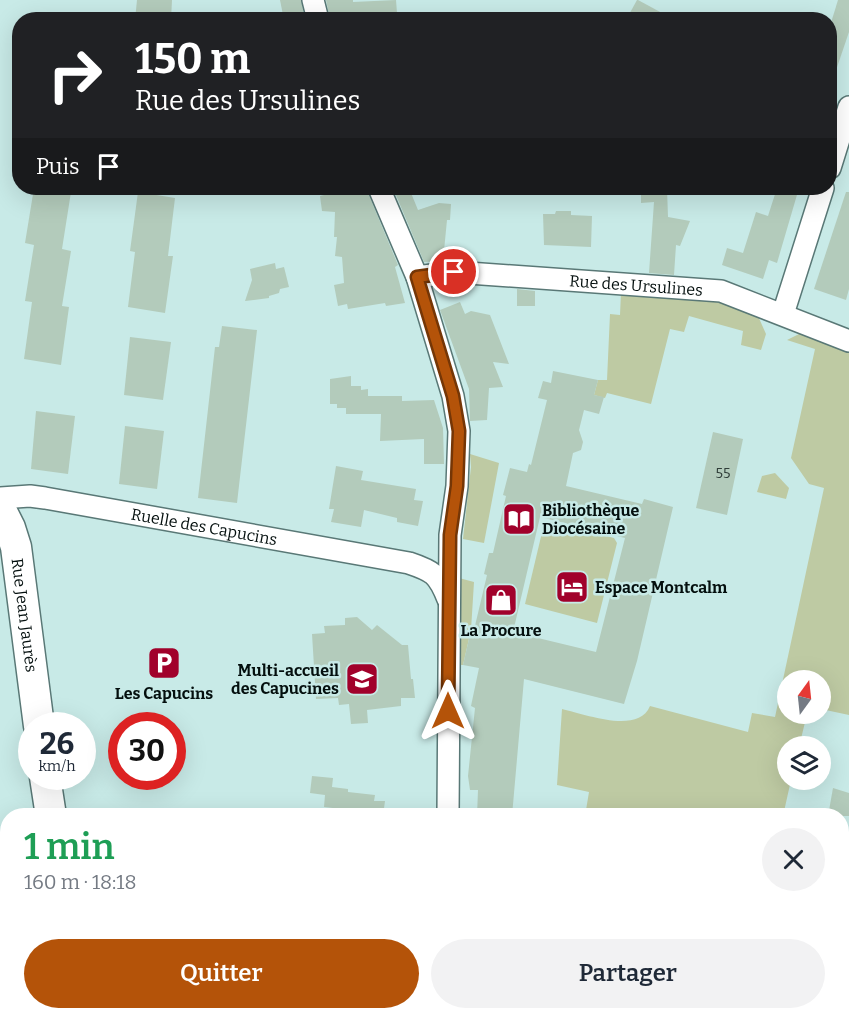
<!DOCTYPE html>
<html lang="fr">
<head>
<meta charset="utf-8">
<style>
	:root { --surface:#fff; --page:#f2f2f3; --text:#1f2937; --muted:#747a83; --accent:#b45309 }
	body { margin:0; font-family:Bitter,serif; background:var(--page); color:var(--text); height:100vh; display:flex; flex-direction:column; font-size:22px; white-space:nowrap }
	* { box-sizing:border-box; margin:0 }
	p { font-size:20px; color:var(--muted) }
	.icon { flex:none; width:33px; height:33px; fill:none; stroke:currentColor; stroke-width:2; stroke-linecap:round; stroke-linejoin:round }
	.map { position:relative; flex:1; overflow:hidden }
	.sheet { position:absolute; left:0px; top:808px; width:849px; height:212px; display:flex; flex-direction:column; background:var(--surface); border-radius:24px 24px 0 0; box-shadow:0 6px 24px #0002 }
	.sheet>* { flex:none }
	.hud { position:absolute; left:12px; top:12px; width:825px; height:183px; border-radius:24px; box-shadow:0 6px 24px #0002; background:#202124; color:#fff; overflow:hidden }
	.needle { width:39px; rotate:15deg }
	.tools { position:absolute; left:777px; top:670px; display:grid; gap:12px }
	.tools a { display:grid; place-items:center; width:54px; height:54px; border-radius:50%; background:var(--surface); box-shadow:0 6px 24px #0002; font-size:30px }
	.speed { position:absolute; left:18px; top:712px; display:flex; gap:12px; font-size:30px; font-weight:700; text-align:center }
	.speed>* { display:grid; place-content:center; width:78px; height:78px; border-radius:50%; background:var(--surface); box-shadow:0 6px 24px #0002; line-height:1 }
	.speed small { font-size:15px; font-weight:400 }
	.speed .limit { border:9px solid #d22; background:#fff; color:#111 }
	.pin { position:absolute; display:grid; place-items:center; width:51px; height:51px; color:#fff; margin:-26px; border:3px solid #fff; border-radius:50%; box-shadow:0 2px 6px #0007 }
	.me { position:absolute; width:66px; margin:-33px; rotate:0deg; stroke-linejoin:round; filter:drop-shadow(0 0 4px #0008) }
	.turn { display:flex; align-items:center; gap:21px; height:126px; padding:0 24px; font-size:27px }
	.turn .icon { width:78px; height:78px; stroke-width:2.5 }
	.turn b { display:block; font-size:42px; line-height:51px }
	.then { display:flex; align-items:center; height:57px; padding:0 24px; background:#0003; gap:12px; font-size:22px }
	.round { display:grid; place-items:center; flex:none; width:63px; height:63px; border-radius:32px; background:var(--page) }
	.head { display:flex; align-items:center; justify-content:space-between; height:102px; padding:0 24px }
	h1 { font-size:36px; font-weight:600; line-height:45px; color:#1e9e55 }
	.action { display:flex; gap:12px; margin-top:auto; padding:12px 24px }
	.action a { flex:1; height:69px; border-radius:36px; background:var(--accent); color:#fff; font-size:24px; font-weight:600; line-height:69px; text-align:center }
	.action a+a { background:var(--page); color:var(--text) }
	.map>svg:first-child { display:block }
</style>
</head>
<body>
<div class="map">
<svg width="849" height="1019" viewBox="0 0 849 1019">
	<rect width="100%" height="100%" fill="#c8eae7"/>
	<!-- green -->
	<g fill="#becaa3">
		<polygon points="621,292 725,303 758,316 766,334 761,350 741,345 743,331 689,316 684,332 670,329 651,404 607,393 605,398 594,395 598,380 607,380 610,314 620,315"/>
		<path d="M801 333 849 352V715L821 709 820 681H788V714H807L799 747H788V780H791L783 816H585L589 792 557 785 562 709C585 714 638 735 650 706L748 732 752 713 775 717 824 488 809 484 791 458 815 349 787 340Z"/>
		<polygon points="470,454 499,463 484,543 463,539 471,467"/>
		<polygon points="775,473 789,488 786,499 757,492 762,476"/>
		<polygon points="547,521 614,538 617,543 597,623 525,604 544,524"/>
		<polygon points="459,578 474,582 471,630 463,665 461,665"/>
		<polygon points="842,972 849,972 849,1019 434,1019 436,1012 842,1012"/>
	</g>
	<!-- building -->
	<g fill="#b3cbbb" fill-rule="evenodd">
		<polygon points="137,0 172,0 171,20 135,20"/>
		<polygon points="280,0 301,0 305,20 284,20"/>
		<polygon points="326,0 353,0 353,2 396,0 397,13 330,19"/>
		<polygon points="637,0 638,0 675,20 626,20"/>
		<polygon points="838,0 849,0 849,32 832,82 830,82 830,26"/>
		<polygon points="34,188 71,192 62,249 71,251 62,306 69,307 61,365 24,359 32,302 25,301 34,245 25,243"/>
		<polygon points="330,188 366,188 398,265 395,267 405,303 386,306 385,303 348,309 347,304 338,306 334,285 344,283 342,257 335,256 337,237 334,237 335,212 322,211 320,196 332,193"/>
		<polygon points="393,188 409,188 418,210 439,203 451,204 450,220 447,220 443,261 424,262"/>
		<polygon points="641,188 667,188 668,217 690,221 680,246 676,245 674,275 649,273 654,202 641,203"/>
		<polygon points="777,188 799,188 777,263 769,260 763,279 722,265 727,248 743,253 756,212 768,216"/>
		<polygon points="138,192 175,198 168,256 173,256 165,313 128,307 135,252 130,251"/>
		<polygon points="846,192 849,192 849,289 846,300 814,289"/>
		<polygon points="556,211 571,211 571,215 592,216 591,247 544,245 543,214 555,214"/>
		<polygon points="275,263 276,269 284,267 289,287 280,289 279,293 269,296 269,298 245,301 252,280 250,269"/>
		<polygon points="517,289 535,291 535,306 517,306"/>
		<polygon points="460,302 465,314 471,311 490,315 509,364 493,362 503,387 489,388 487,420 470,421 469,389 440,310"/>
		<polygon points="222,326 257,330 237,503 198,498 215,347 219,347"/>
		<polygon points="130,337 171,342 163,400 124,395"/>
		<path d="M553 371 598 380 594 395 604 397 599 414 584 410 579 430 583 442 581 450 573 453 566 486 642 504 644 499 673 507 637 661 624 704 524 679 512 816H477L478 790H470L468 776 475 708 471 706 479 668 463 665 471 630H474L487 575 484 574 489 553H493L506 496 503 495 510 468 527 472 529 464 531 465 547 400 538 398 543 381 551 383ZM540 517 625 538 596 652 513 632Z"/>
		<polygon points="351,376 351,386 361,386 361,390 368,389 368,396 402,396 402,401 434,400 443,428 444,464 424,464 424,439 380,441 381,414 346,414 346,408 337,408 337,404 330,404 330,379"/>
		<polygon points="36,411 75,416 68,474 31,469"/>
		<polygon points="125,426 164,431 157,489 119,484"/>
		<polygon points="713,432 743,439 727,515 696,508"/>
		<polygon points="336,466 363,471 361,480 416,489 414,500 423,501 418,526 397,522 397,518 364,510 361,527 331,522 334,509 329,509"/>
		<polygon points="357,617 372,630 377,625 402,645 408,645 411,679 413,679 415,698 401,698 401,706 367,710 368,723 351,724 349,704 339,705 338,698 316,699 312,634 325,633 324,626 345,625 345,618"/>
		<polygon points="312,776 333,778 332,787 348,789 348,792 375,795 374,801 385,801 383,816 332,816 333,808 324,807 325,795 310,793"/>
		<polygon points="833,788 849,793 849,816 828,816"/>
	</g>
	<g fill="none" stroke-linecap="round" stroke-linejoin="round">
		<!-- street casing -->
		<g stroke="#597876" stroke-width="24">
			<g id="street">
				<polyline points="313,0 318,20"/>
				<polyline points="830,168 849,107"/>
				<polyline points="379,188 417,277 453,396 459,431 457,486 450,535 448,816"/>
				<path id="s1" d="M417 277 454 272 721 291 849 341"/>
				<polyline points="783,314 823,188"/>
				<path id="s2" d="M0 498 30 496 45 498 409 563C433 571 438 574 448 599"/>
				<polyline points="0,871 2,869"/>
				<polyline points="228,1012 229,1019"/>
				<polyline points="420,1019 421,1012"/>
			</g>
		</g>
		<!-- secondary casing -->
		<g stroke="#597876" stroke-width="33">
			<g id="secondary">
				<path id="s3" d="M0 508 10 528 16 547 39 726"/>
				<polyline points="45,777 51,816"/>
				<polyline points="77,1012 78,1019"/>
			</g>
		</g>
		<!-- street -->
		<use href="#street" stroke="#fff" stroke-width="21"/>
		<!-- secondary -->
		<use href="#secondary" stroke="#fff" stroke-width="30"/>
	</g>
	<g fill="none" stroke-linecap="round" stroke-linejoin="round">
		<!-- route casing -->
		<g stroke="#753606" stroke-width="15">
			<polyline id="route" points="448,711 450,535 457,486 459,431 453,396 417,277 454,272"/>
		</g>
		<!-- route -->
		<use href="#route" stroke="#b45309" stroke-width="10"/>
	</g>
	<!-- icons -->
	<defs>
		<g id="library-square" transform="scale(1.725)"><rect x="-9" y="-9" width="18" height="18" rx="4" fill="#a1012b" stroke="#c8eae7"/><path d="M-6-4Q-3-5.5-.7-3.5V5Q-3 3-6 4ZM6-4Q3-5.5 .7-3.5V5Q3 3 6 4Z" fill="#fff"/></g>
		<g id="hotel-square" transform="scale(1.725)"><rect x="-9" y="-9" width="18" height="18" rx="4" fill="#a1012b" stroke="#c8eae7"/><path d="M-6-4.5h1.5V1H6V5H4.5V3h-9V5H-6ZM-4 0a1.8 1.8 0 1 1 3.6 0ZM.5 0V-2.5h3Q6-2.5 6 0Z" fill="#fff"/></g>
		<g id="shop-square" transform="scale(1.725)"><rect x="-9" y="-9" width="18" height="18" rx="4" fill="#a1012b" stroke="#c8eae7"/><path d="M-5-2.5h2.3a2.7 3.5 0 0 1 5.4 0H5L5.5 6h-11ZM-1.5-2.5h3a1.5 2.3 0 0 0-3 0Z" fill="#fff"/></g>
		<g id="parking-square" transform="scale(1.725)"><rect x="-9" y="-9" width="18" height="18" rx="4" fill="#a1012b" stroke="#c8eae7"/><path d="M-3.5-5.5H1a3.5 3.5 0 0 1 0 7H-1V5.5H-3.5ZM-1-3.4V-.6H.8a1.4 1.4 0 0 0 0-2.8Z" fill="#fff"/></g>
		<g id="school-square" transform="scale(1.725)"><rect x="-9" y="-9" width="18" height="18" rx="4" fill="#a1012b" stroke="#c8eae7"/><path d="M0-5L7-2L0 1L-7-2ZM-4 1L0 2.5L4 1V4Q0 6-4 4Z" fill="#fff"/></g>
	</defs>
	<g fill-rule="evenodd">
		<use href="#library-square" x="519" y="519"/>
		<use href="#hotel-square" x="572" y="587"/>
		<use href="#shop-square" x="501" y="600"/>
		<use href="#parking-square" x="164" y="663"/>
		<use href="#school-square" x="362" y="679"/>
	</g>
	<g text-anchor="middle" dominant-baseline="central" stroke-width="5" stroke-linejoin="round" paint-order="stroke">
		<!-- number labels -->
		<g font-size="14" fill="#303e39">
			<text x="723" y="473">55</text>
		</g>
		<!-- street labels -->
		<g font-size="16" fill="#040f0e" stroke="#c8eae7">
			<text stroke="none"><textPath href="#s1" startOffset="220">Rue des Ursulines</textPath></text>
			<text stroke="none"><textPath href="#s2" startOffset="207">Ruelle des Capucins</textPath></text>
			<text stroke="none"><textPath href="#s3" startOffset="111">Rue Jean Jaurès</textPath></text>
		</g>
		<!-- poi labels -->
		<g font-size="16" font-weight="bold" fill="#040f0e" stroke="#c8eae7" text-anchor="start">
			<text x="542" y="510">Bibliothèque<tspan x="542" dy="18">Diocésaine</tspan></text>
			<text x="595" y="587">Espace Montcalm</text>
			<text x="501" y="630" text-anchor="middle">La Procure</text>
			<text x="339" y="670" text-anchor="end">Multi-accueil<tspan x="339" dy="18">des Capucines</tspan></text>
			<text x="164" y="693" text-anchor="middle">Les Capucins</text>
		</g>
	</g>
</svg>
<div class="tools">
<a><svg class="needle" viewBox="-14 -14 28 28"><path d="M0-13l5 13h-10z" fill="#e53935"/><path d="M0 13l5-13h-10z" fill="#747a83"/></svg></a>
<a><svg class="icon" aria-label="layers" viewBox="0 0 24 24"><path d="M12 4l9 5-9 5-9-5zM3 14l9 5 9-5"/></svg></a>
</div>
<div class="speed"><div>26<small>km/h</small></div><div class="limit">30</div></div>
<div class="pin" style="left:454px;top:272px;background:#d93025"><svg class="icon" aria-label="arrive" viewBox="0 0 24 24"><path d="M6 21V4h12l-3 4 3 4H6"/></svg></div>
<svg class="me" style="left:448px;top:711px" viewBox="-20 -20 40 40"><path d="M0-17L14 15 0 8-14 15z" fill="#b45309" stroke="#fff" stroke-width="4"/></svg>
<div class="hud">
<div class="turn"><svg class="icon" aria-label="right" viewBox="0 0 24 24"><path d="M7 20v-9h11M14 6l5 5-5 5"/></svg><div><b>150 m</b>Rue des Ursulines</div></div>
<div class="then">Puis<svg class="icon" aria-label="arrive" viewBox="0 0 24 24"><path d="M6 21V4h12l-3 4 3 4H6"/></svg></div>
</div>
<section class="sheet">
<div class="head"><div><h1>1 min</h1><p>160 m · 18:18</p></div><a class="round"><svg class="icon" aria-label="close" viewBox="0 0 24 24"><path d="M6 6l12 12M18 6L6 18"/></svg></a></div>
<div class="action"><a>Quitter</a><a>Partager</a></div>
</section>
</div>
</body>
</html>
